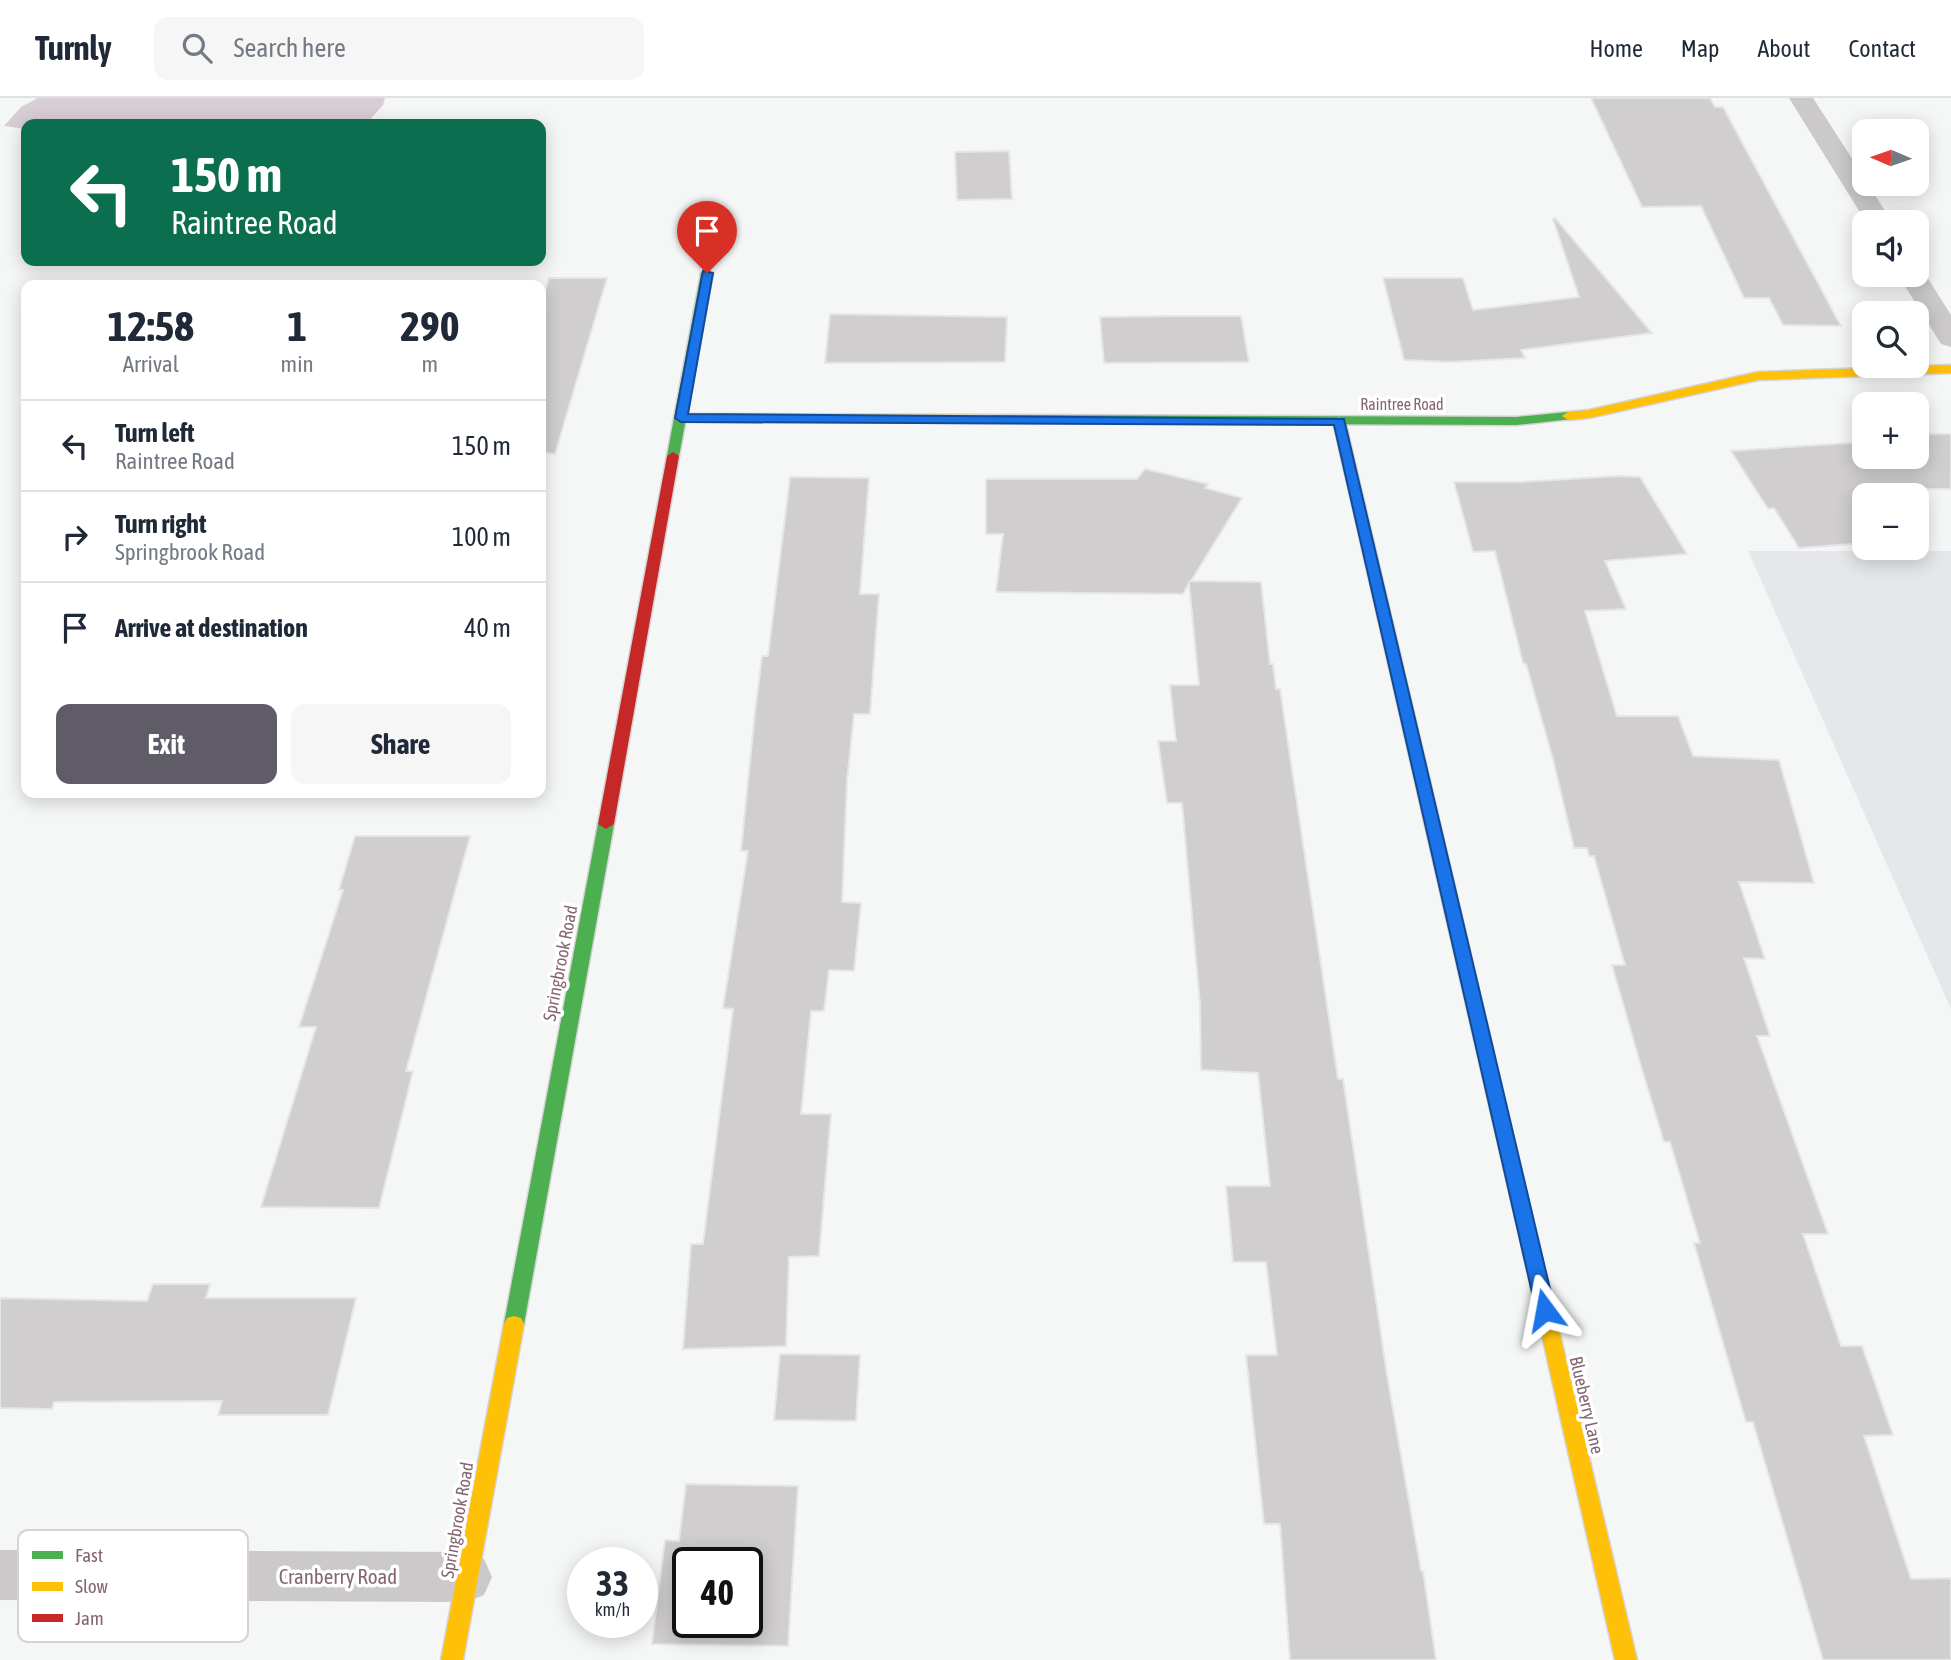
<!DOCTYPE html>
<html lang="en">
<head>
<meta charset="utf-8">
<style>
	:root { --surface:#fff; --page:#f6f6f7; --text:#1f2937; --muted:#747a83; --line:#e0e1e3; --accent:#5f5b67 }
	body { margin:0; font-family:"Asap Condensed",sans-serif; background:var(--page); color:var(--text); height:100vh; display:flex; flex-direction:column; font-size:26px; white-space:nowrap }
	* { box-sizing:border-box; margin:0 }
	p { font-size:23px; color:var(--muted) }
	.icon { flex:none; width:38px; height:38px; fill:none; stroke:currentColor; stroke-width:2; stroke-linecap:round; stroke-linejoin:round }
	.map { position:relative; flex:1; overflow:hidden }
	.side { position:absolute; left:21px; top:182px; width:525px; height:518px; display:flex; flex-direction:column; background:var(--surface); border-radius:14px; box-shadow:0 4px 18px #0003 }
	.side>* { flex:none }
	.top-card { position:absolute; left:21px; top:21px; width:525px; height:147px; border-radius:14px; box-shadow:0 4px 18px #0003; background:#0b6e4f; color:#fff; overflow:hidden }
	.needle { width:46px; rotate:272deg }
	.controls { position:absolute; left:1852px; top:21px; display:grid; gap:14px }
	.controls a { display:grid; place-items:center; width:77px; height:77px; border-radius:14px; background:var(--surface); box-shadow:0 4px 18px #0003; font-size:35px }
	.speed { position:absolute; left:567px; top:1449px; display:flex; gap:14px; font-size:35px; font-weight:700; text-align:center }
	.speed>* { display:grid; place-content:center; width:91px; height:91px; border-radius:50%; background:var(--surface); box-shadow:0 4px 18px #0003; line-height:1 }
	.speed small { font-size:18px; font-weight:400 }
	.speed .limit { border:4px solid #111; border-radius:10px; background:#fff; color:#111 }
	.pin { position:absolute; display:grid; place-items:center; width:60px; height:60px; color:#fff; margin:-72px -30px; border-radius:50% 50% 50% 0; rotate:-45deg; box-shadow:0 0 7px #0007 }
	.pin .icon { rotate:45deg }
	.me { position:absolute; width:77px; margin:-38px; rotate:347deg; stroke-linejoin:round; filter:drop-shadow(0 0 5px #0008) }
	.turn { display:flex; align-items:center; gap:24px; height:147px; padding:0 35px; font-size:32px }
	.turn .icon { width:91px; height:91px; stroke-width:2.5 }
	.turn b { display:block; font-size:49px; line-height:60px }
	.eta { display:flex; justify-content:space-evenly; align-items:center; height:119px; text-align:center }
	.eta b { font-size:42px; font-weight:700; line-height:49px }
	.cta { display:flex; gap:14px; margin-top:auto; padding:14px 35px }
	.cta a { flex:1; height:80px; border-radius:14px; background:var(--accent); color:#fff; font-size:28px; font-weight:700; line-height:80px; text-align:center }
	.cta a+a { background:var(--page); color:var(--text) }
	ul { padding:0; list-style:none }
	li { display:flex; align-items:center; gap:21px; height:91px; padding:0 35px; border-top:2px solid var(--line) }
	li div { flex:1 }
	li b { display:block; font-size:26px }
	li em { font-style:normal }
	header { display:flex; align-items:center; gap:42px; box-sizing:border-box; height:98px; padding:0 35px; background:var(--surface); border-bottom:2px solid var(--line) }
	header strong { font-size:33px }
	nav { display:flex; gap:38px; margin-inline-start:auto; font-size:24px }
	.search { width:490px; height:63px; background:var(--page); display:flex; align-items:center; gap:18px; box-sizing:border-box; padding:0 24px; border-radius:14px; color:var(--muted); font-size:26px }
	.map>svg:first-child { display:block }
</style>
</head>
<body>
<header>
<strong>Turnly</strong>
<div class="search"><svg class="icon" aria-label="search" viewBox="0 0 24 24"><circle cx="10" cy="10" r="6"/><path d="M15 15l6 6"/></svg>Search here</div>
<nav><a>Home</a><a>Map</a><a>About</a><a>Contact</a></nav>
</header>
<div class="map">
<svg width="1951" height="1562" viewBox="0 0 1951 1562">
	<rect width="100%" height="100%" fill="#f5f6f6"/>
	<!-- green -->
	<polygon fill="#e5e7ea" points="1748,453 1951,453 1951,911"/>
	<!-- water -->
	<polygon fill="#d8ced5" points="38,0 385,0 383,7 366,26 26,26 26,31 4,28 21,9"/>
	<!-- building -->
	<g fill="#d1ced0" stroke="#e5e6e6" stroke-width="2" fill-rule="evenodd">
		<polygon points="1591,0 1710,0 1715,9 1723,9 1841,228 1783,227 1769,200 1744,200 1701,108 1642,109"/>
		<polygon points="1009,53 1012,101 957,102 955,54"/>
		<polygon points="1555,120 1652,235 1521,252 1525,260 1450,264 1404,262 1383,180 1463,180 1473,212 1579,199 1553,121"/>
		<polygon points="549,180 607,180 555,356 541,354 541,208"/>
		<polygon points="830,216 1007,219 1005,264 825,265"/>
		<polygon points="1176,218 1241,218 1249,264 1104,265 1100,219"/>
		<polygon points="1916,336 1951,336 1951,391 1908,391 1912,397 1864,397 1864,445 1799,450 1774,410 1768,411 1731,353 1864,344 1864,359 1916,359"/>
		<polygon points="1145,371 1208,386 1205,390 1242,400 1191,483 1261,484 1270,566 1273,566 1276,591 1280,591 1338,981 1343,981 1387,1277 1421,1473 1423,1473 1436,1562 1290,1562 1280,1426 1264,1426 1246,1257 1277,1257 1266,1164 1233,1164 1226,1088 1270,1088 1258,975 1201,972 1200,907 1182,705 1167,705 1158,643 1176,643 1170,587 1199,587 1189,485 1183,496 996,494 1003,436 986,436 986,381 1137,381"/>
		<polygon points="1618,378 1640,379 1687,456 1605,463 1626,511 1585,513 1617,618 1678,618 1693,658 1779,662 1814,785 1739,784 1765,861 1744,860 1770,938 1757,938 1828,1136 1803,1136 1841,1248 1862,1248 1893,1337 1864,1338 1911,1481 1951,1480 1951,1562 1823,1562 1753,1324 1746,1324 1694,1145 1700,1145 1670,1044 1664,1044 1641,968 1612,867 1625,867 1594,758 1589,758 1587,750 1574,750 1553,661 1526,566 1523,565 1495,453 1473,454 1454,384 1521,384"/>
		<polygon points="790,379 869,380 860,496 879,496 870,616 854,616 847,683 842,804 861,805 854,873 829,872 824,913 811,913 801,1016 831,1016 819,1158 789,1159 786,1248 683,1251 691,1146 703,1146 733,911 723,910 748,753 741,753 755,614 762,558 768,558"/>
		<polygon points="355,738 470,738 406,973 413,973 379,1110 261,1109 316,929 299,929 343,792 339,792"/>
		<polygon points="153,1186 210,1186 206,1200 356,1200 328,1317 218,1317 222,1303 54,1304 52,1311 0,1310 0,1200 147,1203"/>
		<polygon points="780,1256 860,1257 856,1323 774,1322"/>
		<path d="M686 1386 798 1388 788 1548 652 1546 665 1442 679 1443ZM688 1465H747V1524H688Z"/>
	</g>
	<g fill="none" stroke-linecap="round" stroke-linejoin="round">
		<!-- fast casing -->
		<g stroke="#d5d3d4" stroke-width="3">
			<g id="fast">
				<polygon points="707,172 713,175 679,358 673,362 667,358 701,175"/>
				<polygon points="1568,314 1574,318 1572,321 1516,327 991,325 985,321 991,317 1516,319"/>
				<polygon points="606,721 614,726 524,1226 521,1232 514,1234 507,1232 504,1226 598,726"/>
			</g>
		</g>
		<!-- slow casing -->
		<g stroke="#d5d3d4" stroke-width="3">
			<g id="slow">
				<polygon points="1951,267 1951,275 1758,282 1589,320 1568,322 1562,318 1568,314 1589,312 1758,274"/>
				<polygon points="681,316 991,317 997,321 991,325 677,323 675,320"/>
				<polygon points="1339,319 1345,323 1461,815 1459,819 1447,819 1445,815 1333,323"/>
				<polygon points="1545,1203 1552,1205 1554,1211 1637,1562 1615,1562 1536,1211 1538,1205"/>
				<polygon points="514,1218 521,1220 524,1226 463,1562 441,1562 504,1226 507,1220"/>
			</g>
		</g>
		<!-- jam casing -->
		<g stroke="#d5d3d4" stroke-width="3">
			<g id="jam">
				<polygon points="673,354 679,358 614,726 606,731 598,726 667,358"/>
				<polygon points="1453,809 1459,811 1461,815 1554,1211 1552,1217 1545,1219 1538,1217 1536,1211 1445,815 1447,811"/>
			</g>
		</g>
		<!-- street -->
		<g fill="#cbc9ca" fill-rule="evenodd">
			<polygon points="1789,0 1813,0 1864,79 1864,86 1868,86 1892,124 1866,124"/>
			<polygon points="1916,170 1922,171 1951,217 1951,249 1941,246 1898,177 1916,177"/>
			<polygon points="0,1452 466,1454 484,1461 492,1479 484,1497 466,1504 0,1502"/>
		</g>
		<!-- fast -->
		<use href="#fast" fill="#4caf50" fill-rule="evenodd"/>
		<!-- slow -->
		<use href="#slow" fill="#ffc107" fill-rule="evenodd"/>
		<!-- jam -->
		<use href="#jam" fill="#c62828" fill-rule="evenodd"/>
	</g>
	<!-- route -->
	<polygon fill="#1a73e8" stroke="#114b97" stroke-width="2" points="703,173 713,175 688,316 1344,321 1555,1212 1552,1218 1545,1221 1538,1218 1536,1212 1334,327 681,324 675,320"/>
	<g text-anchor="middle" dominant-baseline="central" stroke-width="7" stroke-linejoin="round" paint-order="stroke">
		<!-- far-street labels -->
		<g font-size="16" fill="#866673" stroke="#fff">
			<text x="1402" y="306">Raintree Road</text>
		</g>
		<!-- street labels -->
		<g font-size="18" fill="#866673" stroke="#fff">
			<text transform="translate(560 865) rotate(-79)">Springbrook Road</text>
			<text transform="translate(1587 1307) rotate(77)">Blueberry Lane</text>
			<text transform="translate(457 1422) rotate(-80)">Springbrook Road</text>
		</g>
		<!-- near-street labels -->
		<g font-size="21" fill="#866673" stroke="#fff">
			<text x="338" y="1478">Cranberry Road</text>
		</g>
	</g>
	<!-- legend -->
	<rect x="18" y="1432" width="230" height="112" rx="10" fill="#fff" stroke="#dbd1d5" stroke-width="2"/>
	<rect x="32" y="1453" width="31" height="8" fill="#4caf50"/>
	<rect x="32" y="1484" width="31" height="9" fill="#ffc107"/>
	<rect x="32" y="1516" width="31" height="8" fill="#c62828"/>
	<g font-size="19" fill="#866673">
		<text x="75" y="1464">Fast</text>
		<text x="75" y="1495">Slow</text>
		<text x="75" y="1527">Jam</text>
	</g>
</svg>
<div class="controls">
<a><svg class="needle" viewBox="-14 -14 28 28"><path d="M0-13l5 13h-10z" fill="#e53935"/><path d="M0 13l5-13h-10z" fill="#747a83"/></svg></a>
<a><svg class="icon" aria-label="sound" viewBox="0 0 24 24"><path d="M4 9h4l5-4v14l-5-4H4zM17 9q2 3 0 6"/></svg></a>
<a><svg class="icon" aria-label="search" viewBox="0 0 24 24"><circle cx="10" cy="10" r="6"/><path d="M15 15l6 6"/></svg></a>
<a>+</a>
<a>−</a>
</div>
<div class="speed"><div>33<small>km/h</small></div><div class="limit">40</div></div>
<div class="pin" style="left:707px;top:175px;background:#d93025"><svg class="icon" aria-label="arrive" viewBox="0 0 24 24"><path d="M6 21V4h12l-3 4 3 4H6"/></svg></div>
<svg class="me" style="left:1545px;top:1212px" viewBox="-20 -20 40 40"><path d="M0-17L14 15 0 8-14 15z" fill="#1a73e8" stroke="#fff" stroke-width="4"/></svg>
<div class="top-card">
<div class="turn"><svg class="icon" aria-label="left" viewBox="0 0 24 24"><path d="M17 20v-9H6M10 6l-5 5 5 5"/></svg><div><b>150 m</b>Raintree Road</div></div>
</div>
<section class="side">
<div class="eta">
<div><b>12:58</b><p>Arrival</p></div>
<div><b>1</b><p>min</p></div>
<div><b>290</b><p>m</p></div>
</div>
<ul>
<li><svg class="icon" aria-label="left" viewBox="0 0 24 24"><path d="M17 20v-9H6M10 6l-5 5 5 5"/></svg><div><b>Turn left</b><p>Raintree Road</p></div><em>150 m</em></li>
<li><svg class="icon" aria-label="right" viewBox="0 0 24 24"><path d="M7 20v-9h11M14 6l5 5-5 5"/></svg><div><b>Turn right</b><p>Springbrook Road</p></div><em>100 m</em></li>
<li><svg class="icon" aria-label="arrive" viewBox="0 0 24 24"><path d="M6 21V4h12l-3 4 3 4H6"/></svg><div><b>Arrive at destination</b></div><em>40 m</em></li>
</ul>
<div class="cta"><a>Exit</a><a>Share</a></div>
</section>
</div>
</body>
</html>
